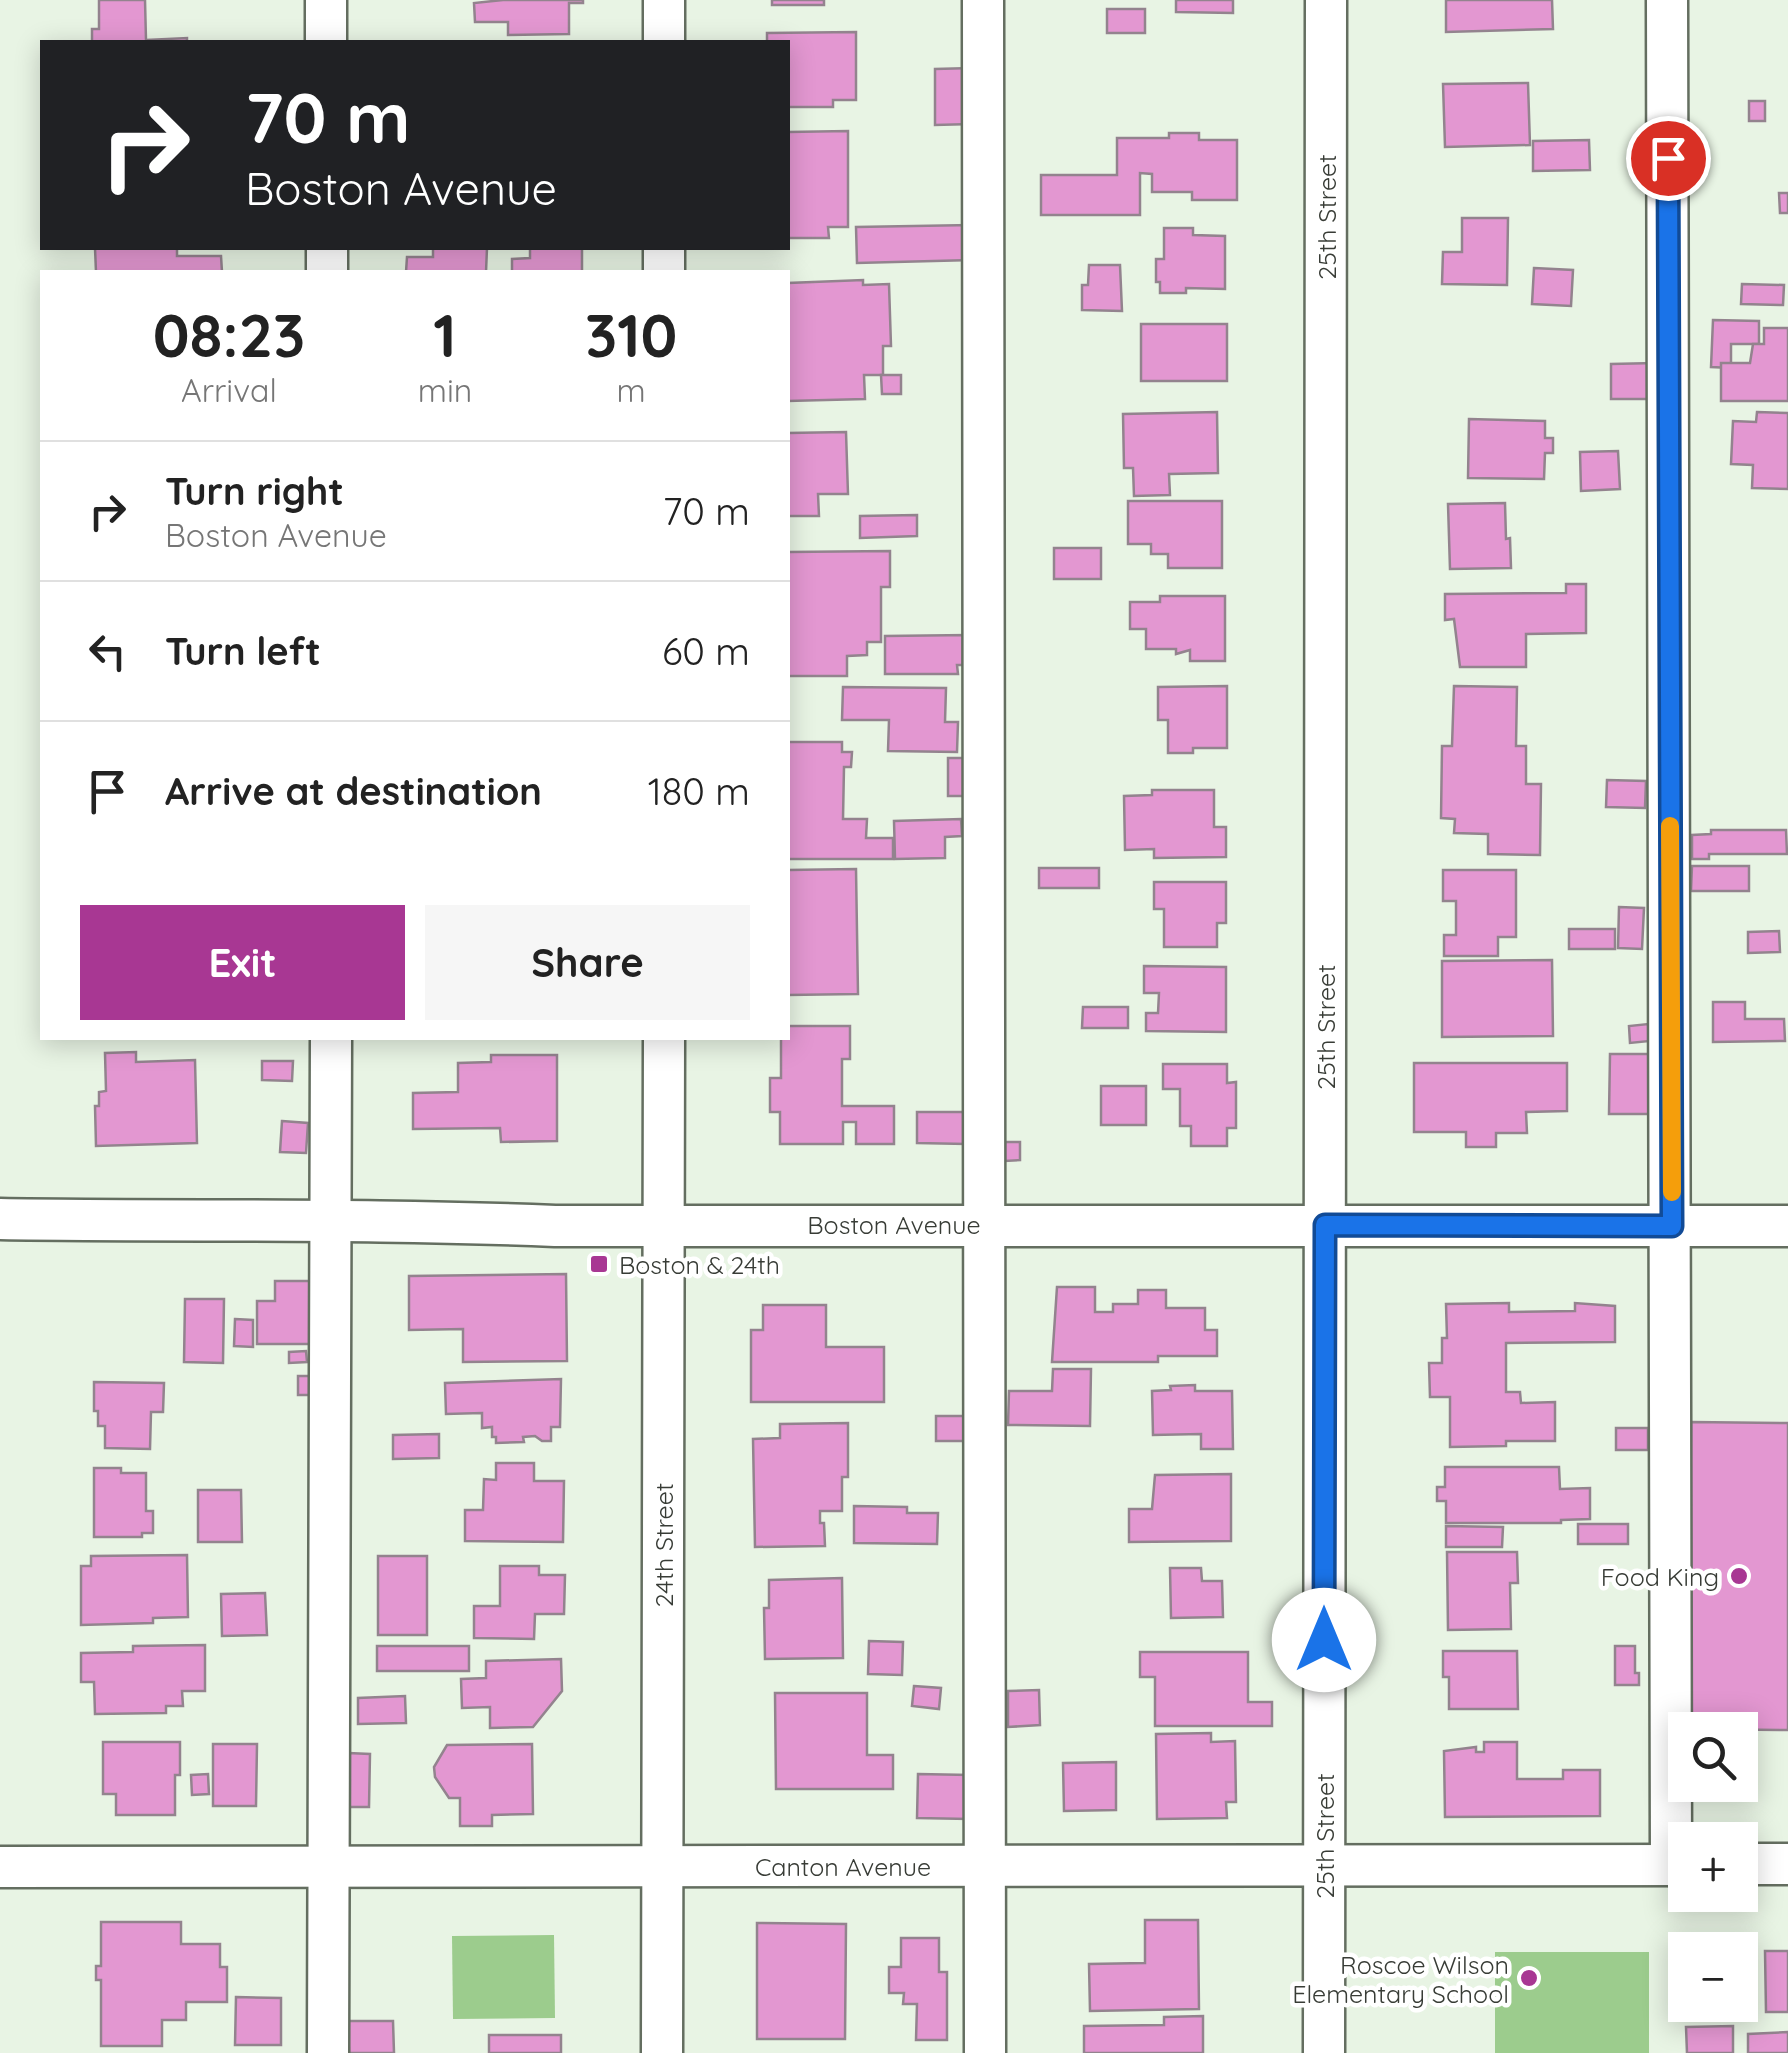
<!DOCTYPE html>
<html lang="en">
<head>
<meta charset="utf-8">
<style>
	:root { --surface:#fff; --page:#f6f6f6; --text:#222; --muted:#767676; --line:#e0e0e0; --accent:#a83793 }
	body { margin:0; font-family:Quicksand,sans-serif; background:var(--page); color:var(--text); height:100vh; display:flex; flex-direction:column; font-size:38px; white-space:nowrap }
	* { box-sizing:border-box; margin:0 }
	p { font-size:32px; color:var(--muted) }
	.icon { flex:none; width:55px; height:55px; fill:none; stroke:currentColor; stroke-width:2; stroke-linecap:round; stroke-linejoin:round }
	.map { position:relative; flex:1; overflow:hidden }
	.sheet { position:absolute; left:40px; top:270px; width:750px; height:770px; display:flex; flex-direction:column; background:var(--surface); border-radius:0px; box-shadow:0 5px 25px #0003 }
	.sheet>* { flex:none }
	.guide { position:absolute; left:40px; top:40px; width:750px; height:210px; border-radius:0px; box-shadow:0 5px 25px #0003; background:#202124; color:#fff; overflow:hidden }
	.buttons { position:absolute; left:1668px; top:1712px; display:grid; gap:20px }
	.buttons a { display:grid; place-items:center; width:90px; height:90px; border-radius:0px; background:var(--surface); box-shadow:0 5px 25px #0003; font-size:50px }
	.pin { position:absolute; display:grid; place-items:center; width:85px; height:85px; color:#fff; margin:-42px; border:5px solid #fff; border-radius:50%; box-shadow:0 2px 10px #0007 }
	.me { position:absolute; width:110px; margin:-55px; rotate:0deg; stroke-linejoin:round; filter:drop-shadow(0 0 8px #0008) }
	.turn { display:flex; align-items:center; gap:35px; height:210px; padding:0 40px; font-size:45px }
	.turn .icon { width:130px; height:130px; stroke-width:2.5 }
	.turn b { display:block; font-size:70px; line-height:85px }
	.eta { display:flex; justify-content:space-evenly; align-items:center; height:170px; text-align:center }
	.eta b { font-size:60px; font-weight:700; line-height:70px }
	.primary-button { display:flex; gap:20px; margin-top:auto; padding:20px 40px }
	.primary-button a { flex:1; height:115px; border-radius:0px; background:var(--accent); color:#fff; font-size:40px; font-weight:700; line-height:115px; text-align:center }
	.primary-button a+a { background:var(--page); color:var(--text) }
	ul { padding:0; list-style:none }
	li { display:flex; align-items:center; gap:30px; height:140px; padding:0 40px; border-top:2px solid var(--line) }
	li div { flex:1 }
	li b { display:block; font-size:38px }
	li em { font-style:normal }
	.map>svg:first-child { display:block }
</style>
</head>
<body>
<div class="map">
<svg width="1788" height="2053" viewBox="0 0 1788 2053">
	<rect width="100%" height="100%" fill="#e8f4e4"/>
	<!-- green -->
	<g fill="#9ccc8d">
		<polygon points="554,1935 555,2018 453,2019 452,1936"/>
		<rect x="1495" y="1952" width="154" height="101"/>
	</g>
	<!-- building -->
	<g fill="#e397d1" stroke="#93838e" stroke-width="2.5">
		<polygon points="99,0 145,0 146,40 187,38 187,42 92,42 92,29 99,29"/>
		<polygon points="503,0 583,0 583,3 569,3 569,34 508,35 508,22 475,22 474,3"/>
		<rect x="772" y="0" width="52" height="5"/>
		<polygon points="1176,0 1233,0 1233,13 1176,12"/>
		<polygon points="1446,0 1552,0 1553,29 1446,32"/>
		<rect x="1107" y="9" width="38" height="24"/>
		<polygon points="856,32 856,100 833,100 833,107 788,107 788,42 767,42 767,33"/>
		<polygon points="972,68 972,124 935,125 935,69"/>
		<polygon points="1528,83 1530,145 1445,147 1443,84"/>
		<rect x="1749" y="101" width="16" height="20"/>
		<polygon points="848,131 848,227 828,227 829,238 788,238 788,132"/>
		<polygon points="1169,133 1199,133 1199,140 1237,140 1237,200 1192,200 1192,192 1152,192 1152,174 1140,173 1140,215 1041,215 1041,175 1117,175 1117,138 1169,138"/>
		<polygon points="1589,140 1590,170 1533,171 1533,141"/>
		<polygon points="1779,193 1788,193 1788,213 1780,213"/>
		<polygon points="1462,218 1508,218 1507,285 1442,284 1443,252 1462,252"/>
		<polygon points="971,225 972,260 857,263 856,227"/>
		<polygon points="1164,228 1193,228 1193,235 1225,236 1225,289 1186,288 1186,293 1160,293 1160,282 1156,282 1156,259 1164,259"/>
		<polygon points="95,248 177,248 177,256 221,256 222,272 96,272"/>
		<polygon points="433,248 487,248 486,272 406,272 407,257 433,257"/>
		<polygon points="530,248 582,248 582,272 512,272 512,259 530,258"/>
		<polygon points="1089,265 1120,265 1122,311 1082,310 1082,285 1088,285"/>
		<polygon points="1534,268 1573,270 1571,306 1532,304"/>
		<polygon points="863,280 863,285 889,284 891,346 883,346 883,375 864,375 865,399 788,401 788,283"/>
		<polygon points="1742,284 1784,285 1783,305 1741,304"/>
		<polygon points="1713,320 1759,321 1759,344 1731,344 1731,368 1711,367"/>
		<rect x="1141" y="324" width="86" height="57"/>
		<polygon points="1764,328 1788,328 1788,401 1721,401 1721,363 1750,363 1753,344 1764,344"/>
		<polygon points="1655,363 1655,399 1611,399 1611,364"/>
		<polygon points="881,375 901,375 901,394 882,394"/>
		<polygon points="1217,412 1218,473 1169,474 1170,495 1134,496 1133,468 1124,468 1123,414"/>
		<polygon points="1757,412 1788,413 1788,489 1752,488 1753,465 1731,464 1733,421 1756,422"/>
		<polygon points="1469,419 1545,421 1545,438 1553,438 1553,453 1545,453 1544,479 1468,478"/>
		<polygon points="846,432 848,494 818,494 819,516 788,516 788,433"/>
		<polygon points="1618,451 1620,489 1581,491 1580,452"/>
		<polygon points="1128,501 1222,501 1222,568 1168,568 1168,554 1151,554 1151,544 1128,544"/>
		<polygon points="1505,503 1506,539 1510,538 1511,568 1450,569 1448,504"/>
		<polygon points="917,515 917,536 860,538 860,516"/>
		<rect x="1054" y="548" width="47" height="31"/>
		<polygon points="890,551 890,587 881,587 881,642 867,642 867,655 847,656 847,676 788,676 788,552"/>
		<polygon points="1566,584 1586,584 1586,633 1526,634 1526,667 1460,667 1454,619 1445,620 1445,594 1566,593"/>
		<polygon points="1160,596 1225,596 1225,661 1190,661 1190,650 1176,654 1176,649 1146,649 1146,629 1130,629 1130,602 1160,602"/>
		<polygon points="968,635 968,665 957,665 958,674 885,674 885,636"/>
		<polygon points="1227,686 1227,748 1193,748 1193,753 1168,753 1168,720 1158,720 1158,687"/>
		<polygon points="1454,686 1517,687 1516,746 1526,746 1526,784 1541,784 1540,855 1488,854 1488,834 1454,833 1455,819 1441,818 1442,746 1452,746"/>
		<polygon points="843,687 946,688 945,722 958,722 957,752 888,751 889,720 842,720"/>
		<polygon points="788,742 842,742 842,752 852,752 851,767 844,767 843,819 867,819 866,838 893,838 893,859 788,859"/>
		<rect x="948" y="758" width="20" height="38"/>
		<polygon points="1607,780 1646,781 1645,808 1606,807"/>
		<polygon points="1152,790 1214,790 1214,827 1226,827 1226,857 1154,858 1154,849 1125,850 1124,796 1152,795"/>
		<polygon points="961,819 962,836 945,837 945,858 895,859 894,821"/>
		<polygon points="1711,830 1786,830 1787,854 1709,854 1709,859 1692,859 1692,835 1711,834"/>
		<polygon points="1692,866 1749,866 1749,891 1691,891"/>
		<rect x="1039" y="868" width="60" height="20"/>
		<polygon points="856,869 858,994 788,995 788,870"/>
		<polygon points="1443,870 1516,870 1516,937 1498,937 1498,956 1444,956 1444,935 1456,935 1456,901 1443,901"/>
		<polygon points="1154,882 1226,882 1226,923 1217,923 1217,947 1164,947 1164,909 1154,909"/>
		<polygon points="1619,907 1644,908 1642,949 1618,948"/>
		<rect x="1569" y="929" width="46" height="20"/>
		<polygon points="1779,931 1780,952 1748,953 1748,932"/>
		<polygon points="1552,960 1553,1036 1442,1037 1442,961"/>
		<polygon points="1144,966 1226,967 1226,1032 1146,1031 1146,1013 1158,1013 1159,993 1144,993"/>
		<polygon points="1713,1002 1745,1002 1745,1019 1784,1019 1785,1041 1713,1042"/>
		<polygon points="1083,1007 1128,1007 1128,1028 1082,1028"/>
		<polygon points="1648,1024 1650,1041 1630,1043 1629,1026"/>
		<polygon points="788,1026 850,1026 850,1059 842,1059 842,1106 894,1106 894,1144 856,1144 856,1122 843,1122 843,1144 780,1144 780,1112 770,1112 770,1078 781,1078 781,1038 788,1038"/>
		<polygon points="136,1052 136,1062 195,1060 197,1143 96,1146 95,1106 99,1106 99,1092 106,1091 105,1053"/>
		<polygon points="1610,1054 1650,1054 1649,1114 1609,1114"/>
		<polygon points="491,1055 557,1055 557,1141 501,1142 500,1128 413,1129 413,1093 458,1092 458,1063 491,1062"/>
		<polygon points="262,1061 293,1061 292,1081 262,1080"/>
		<polygon points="1414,1063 1567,1063 1567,1111 1526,1112 1527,1133 1496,1133 1496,1147 1466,1147 1466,1132 1414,1132"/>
		<polygon points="1163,1064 1227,1064 1227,1083 1236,1082 1236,1128 1227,1128 1227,1146 1191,1146 1191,1126 1180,1126 1180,1089 1163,1089"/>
		<rect x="1101" y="1086" width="45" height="39"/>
		<polygon points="917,1112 966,1112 966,1144 917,1143"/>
		<polygon points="282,1121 308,1123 306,1153 280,1152"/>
		<polygon points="1005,1142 1020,1142 1020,1160 1005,1161"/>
		<polygon points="566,1274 567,1361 463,1362 463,1329 409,1330 409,1276"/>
		<polygon points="275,1281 316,1281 316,1344 257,1344 257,1301 275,1301"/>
		<polygon points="1057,1287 1095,1287 1095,1312 1113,1312 1113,1304 1138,1304 1138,1290 1166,1290 1166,1308 1205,1308 1205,1330 1217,1330 1217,1356 1158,1356 1158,1362 1052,1362"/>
		<polygon points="185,1299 224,1299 223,1363 184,1362"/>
		<polygon points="1509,1303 1509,1312 1575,1311 1575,1303 1615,1306 1615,1342 1506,1343 1506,1392 1520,1392 1521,1403 1555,1402 1555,1441 1506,1441 1506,1446 1450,1447 1450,1397 1430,1397 1429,1363 1442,1363 1442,1338 1447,1338 1446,1304"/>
		<polygon points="763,1305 826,1305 826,1347 884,1347 884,1402 751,1402 751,1330 763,1330"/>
		<polygon points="235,1319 253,1320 253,1347 234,1346"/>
		<polygon points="306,1351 307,1362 289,1363 289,1352"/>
		<polygon points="1053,1369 1091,1369 1090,1426 1008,1425 1009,1391 1052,1391"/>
		<rect x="298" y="1376" width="16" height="19"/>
		<polygon points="561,1379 560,1427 551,1427 551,1441 542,1441 535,1436 523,1437 524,1442 496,1443 496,1437 492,1437 492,1427 482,1428 482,1413 446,1414 445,1383"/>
		<polygon points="94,1382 164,1383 163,1412 151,1412 150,1449 105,1448 105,1426 98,1426 98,1411 94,1411"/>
		<polygon points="1195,1385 1195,1391 1232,1391 1233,1449 1201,1449 1201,1434 1153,1435 1152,1391 1171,1390 1170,1386"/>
		<rect x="936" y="1416" width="32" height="25"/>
		<polygon points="1691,1422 1788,1423 1788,1730 1689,1729"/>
		<polygon points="848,1423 848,1477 842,1477 842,1511 820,1511 820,1523 824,1523 825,1546 755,1547 753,1439 780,1438 780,1424"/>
		<rect x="1616" y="1428" width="32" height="22"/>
		<polygon points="439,1434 439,1458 393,1459 393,1435"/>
		<polygon points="496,1463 534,1463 534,1481 564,1481 563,1542 465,1541 465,1510 483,1510 484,1479 496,1480"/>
		<polygon points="1445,1467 1559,1467 1560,1489 1590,1488 1590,1519 1561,1520 1561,1523 1446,1523 1446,1501 1437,1501 1437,1487 1445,1487"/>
		<polygon points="94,1468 121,1468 121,1473 146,1473 146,1511 153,1511 153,1533 142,1533 142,1537 94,1537"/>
		<polygon points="1231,1474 1231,1541 1129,1542 1129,1509 1152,1509 1155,1475"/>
		<polygon points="198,1490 241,1490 242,1542 198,1542"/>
		<polygon points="854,1506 907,1507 907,1513 938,1513 937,1544 854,1543"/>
		<rect x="1578" y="1524" width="50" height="20"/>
		<polygon points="1446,1526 1503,1527 1502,1547 1446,1547"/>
		<polygon points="1447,1552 1517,1552 1518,1583 1510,1583 1511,1629 1448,1630"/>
		<polygon points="187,1555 188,1617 153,1618 153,1623 81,1625 81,1566 91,1566 91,1556"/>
		<rect x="378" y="1556" width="49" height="79"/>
		<polygon points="500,1566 539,1566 539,1575 565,1575 564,1614 535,1614 534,1639 474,1638 474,1606 500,1606"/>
		<polygon points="1170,1568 1201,1568 1202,1581 1222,1581 1223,1617 1171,1618"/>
		<polygon points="842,1578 843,1658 765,1659 764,1608 769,1608 769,1580"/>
		<polygon points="265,1593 267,1635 222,1636 221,1594"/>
		<polygon points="869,1641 903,1642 902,1675 868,1674"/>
		<polygon points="205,1645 205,1691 182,1691 183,1706 166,1706 166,1713 95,1714 94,1682 81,1682 81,1653 133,1652 133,1646"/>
		<rect x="377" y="1646" width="92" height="25"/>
		<polygon points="1615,1646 1635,1646 1635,1673 1639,1673 1639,1685 1615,1685"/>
		<polygon points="1443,1651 1517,1651 1518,1709 1449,1709 1449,1677 1443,1677"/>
		<polygon points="1140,1652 1248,1652 1248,1702 1272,1702 1272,1726 1155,1726 1155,1677 1140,1677"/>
		<polygon points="561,1659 562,1691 533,1727 490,1728 490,1707 462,1708 461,1679 486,1678 486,1661"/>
		<polygon points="914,1686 941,1688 939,1709 912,1706"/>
		<polygon points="1039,1690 1040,1725 1008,1727 1008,1691"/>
		<polygon points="775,1693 867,1693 867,1755 893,1755 893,1789 776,1789"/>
		<polygon points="405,1696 406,1723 358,1724 358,1698"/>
		<polygon points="1211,1733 1211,1742 1235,1741 1236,1802 1226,1802 1227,1818 1157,1819 1156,1734"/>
		<polygon points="103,1742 180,1742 180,1775 175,1775 175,1815 116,1815 116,1794 103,1794"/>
		<polygon points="1484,1742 1517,1742 1517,1779 1563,1779 1563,1770 1600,1770 1600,1816 1445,1817 1444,1751 1476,1747 1476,1752 1484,1752"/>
		<polygon points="213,1744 257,1744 256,1806 213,1806"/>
		<polygon points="532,1744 533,1814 492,1815 492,1826 460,1826 460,1798 449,1798 435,1777 434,1767 447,1745"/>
		<polygon points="348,1753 370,1754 369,1807 348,1807"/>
		<polygon points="1116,1762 1116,1810 1064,1811 1063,1763"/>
		<polygon points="208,1774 209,1794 192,1795 191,1775"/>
		<polygon points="918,1774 970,1775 969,1819 917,1818"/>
		<polygon points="1145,1920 1198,1920 1199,2009 1090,2011 1089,1964 1145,1963"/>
		<polygon points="101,1922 181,1922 181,1944 220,1944 220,1967 227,1967 227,2002 186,2002 186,2020 162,2020 162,2046 101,2046 101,1980 96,1980 96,1966 101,1966"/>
		<polygon points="757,1923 846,1924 845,2039 757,2039"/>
		<polygon points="901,1938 939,1938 939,1972 947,1972 947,2040 916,2040 917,2004 903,2004 904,1993 889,1993 889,1967 901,1967"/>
		<polygon points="1684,1946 1732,1946 1732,1950 1685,1950 1685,2002"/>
		<polygon points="1765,1951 1788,1951 1788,2012 1766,2012"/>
		<polygon points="236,1997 281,1998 281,2045 235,2045"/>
		<rect x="1685" y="2005" width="47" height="8"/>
		<polygon points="1203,2016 1203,2053 1084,2053 1084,2026 1164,2025 1164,2017"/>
		<polygon points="348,2021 393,2021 394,2053 349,2053"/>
		<polygon points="1733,2026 1733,2053 1687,2053 1686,2027"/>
		<polygon points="1788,2032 1788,2053 1748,2053 1748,2034"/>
		<rect x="489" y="2035" width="72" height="18"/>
	</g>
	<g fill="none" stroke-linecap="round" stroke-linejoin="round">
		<!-- minor casing -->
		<g stroke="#646e60" stroke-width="45">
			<g id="minor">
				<polyline points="326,0 326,42"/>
				<polyline points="664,0 664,42"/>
				<polyline points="983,0 985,2053"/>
				<polyline points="1667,0 1671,1865"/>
				<polyline points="327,248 327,272"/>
				<polyline points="664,248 664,272"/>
				<path d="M0 1219C185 1222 370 1218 555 1226H1788"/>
				<polyline points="1740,1864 1788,1864"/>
				<polyline points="0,1867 1685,1865"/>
				<polyline points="328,2053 331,1038"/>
				<polyline points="662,2053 664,1038"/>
				<polyline points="1324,2053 1326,0"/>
			</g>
		</g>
		<!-- minor -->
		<use href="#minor" stroke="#fff" stroke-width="40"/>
	</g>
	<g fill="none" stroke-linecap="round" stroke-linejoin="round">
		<!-- route casing -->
		<g stroke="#114b97" stroke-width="25">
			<polyline id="route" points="1324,1640 1325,1225 1672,1226 1668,158"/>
		</g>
		<!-- route -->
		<use href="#route" stroke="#1a73e8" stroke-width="18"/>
		<!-- slow -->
		<polyline stroke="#f59e0b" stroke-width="18" points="1670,826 1672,1192"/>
	</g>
	<!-- markers -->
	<g fill="#a83793" stroke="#fff" stroke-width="4">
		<rect x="589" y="1254" width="20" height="20" rx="5"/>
		<circle cx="1739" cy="1576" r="10"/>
		<circle cx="1529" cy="1978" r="10"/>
	</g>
	<g text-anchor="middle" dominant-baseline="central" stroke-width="9" stroke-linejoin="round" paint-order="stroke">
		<!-- street labels -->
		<g font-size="25" fill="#383c36" stroke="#fff">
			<text transform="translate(1326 217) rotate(-90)">25th Street</text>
			<text transform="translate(1325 1027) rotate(-90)">25th Street</text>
			<text x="894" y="1224">Boston Avenue</text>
			<text transform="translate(663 1545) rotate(-90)">24th Street</text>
			<text transform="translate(1324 1836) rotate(-90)">25th Street</text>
			<text x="843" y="1866">Canton Avenue</text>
		</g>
		<!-- poi labels -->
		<g font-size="25" fill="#383c36" stroke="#fff" text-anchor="end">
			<text x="619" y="1264" text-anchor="start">Boston &amp; 24th</text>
			<text x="1719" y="1576">Food King</text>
			<text x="1509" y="1964">Roscoe Wilson<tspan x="1509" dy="29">Elementary School</tspan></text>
		</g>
	</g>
</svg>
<div class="buttons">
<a><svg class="icon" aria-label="search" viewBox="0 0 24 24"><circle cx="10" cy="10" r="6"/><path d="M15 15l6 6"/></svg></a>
<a>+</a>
<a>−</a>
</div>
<div class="pin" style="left:1668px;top:158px;background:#d93025"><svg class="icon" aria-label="arrive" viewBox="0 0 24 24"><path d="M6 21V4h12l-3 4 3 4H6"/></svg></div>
<svg class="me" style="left:1324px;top:1640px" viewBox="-20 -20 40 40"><circle r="19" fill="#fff"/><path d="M0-13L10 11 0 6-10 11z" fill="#1a73e8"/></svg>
<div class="guide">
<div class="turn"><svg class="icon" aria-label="right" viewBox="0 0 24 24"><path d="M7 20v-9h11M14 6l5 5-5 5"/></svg><div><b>70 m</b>Boston Avenue</div></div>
</div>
<section class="sheet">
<div class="eta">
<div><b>08:23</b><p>Arrival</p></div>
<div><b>1</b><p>min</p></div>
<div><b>310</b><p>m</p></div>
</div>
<ul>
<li><svg class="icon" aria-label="right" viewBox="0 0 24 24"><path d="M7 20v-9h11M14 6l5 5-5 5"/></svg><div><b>Turn right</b><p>Boston Avenue</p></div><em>70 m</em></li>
<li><svg class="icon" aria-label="left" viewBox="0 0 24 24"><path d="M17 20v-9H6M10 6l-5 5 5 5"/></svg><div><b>Turn left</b></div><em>60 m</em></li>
<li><svg class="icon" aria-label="arrive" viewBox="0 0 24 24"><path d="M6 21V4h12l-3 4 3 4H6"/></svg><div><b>Arrive at destination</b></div><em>180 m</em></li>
</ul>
<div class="primary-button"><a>Exit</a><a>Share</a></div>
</section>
</div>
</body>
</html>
